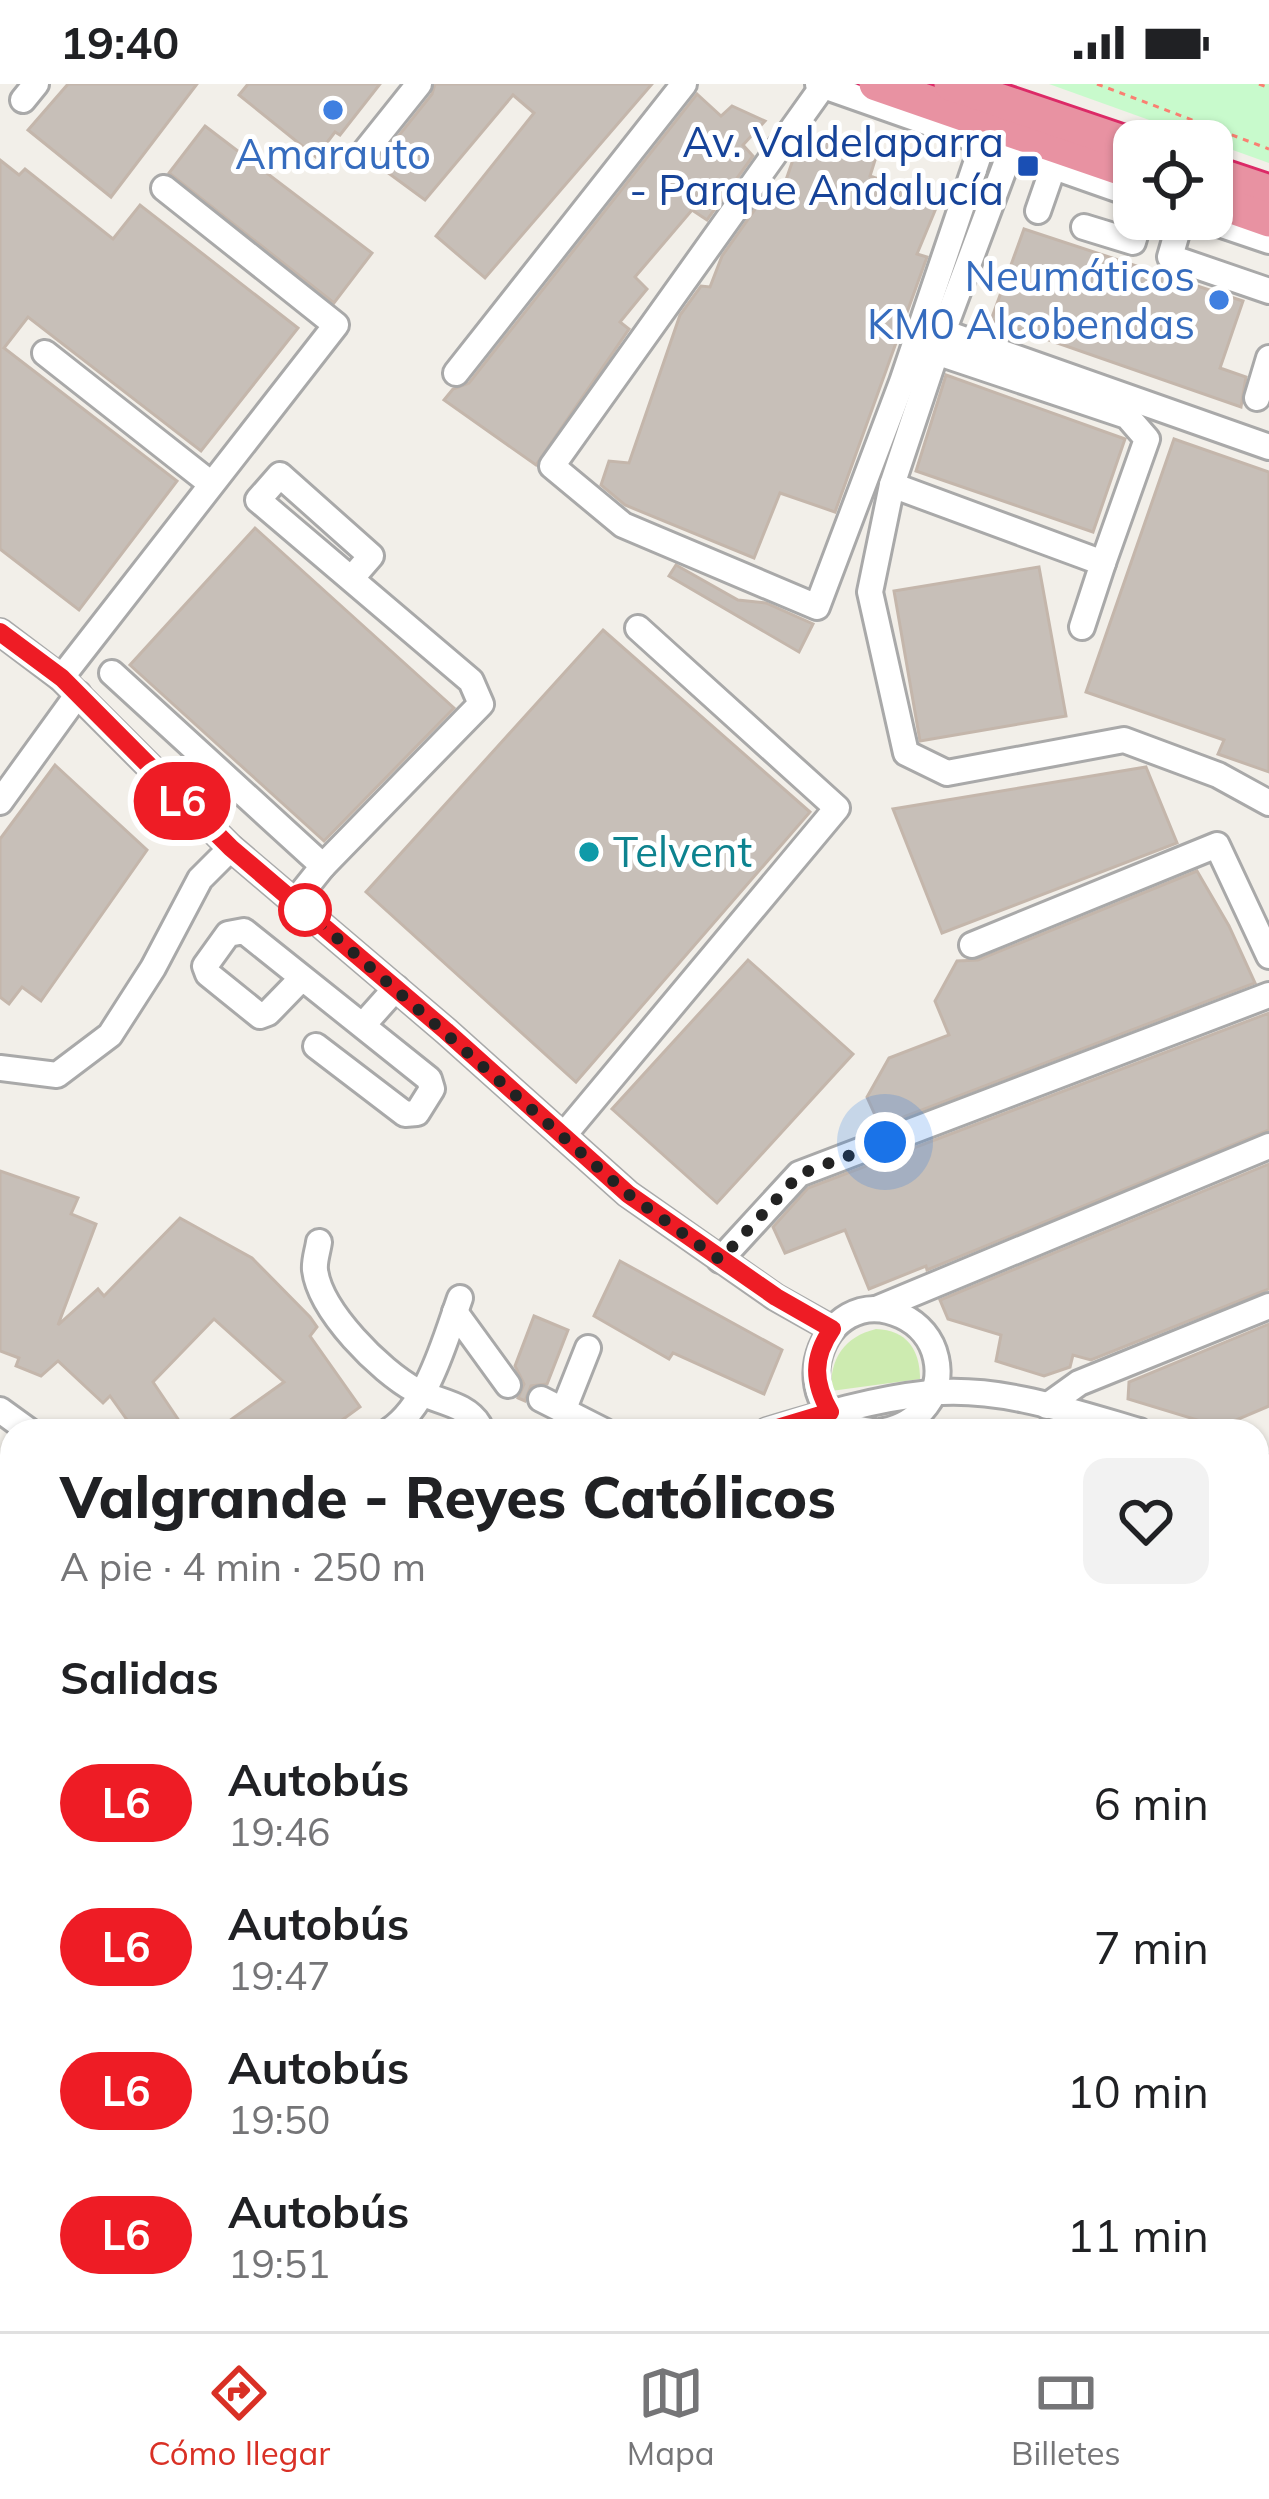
<!DOCTYPE html>
<html lang="es">
<head>
<meta charset="utf-8">
<style>
	:root { --surface:#fff; --page:#f2f2f2; --text:#202124; --muted:#757577; --line:#e0e0e0; --accent:#d93025 }
	body { margin:0; font-family:Mulish,sans-serif; background:var(--page); color:var(--text); height:100vh; display:flex; flex-direction:column; font-size:45px; white-space:nowrap }
	* { box-sizing:border-box; margin:0 }
	p { font-size:39px; color:var(--muted) }
	.icon { flex:none; width:66px; height:66px; fill:none; stroke:currentColor; stroke-width:2; stroke-linecap:round; stroke-linejoin:round }
	.map { position:relative; flex:1; overflow:hidden }
	.drawer { position:absolute; left:0px; top:1335px; width:1269px; height:912px; display:flex; flex-direction:column; background:var(--surface); border-radius:36px 36px 0 0; box-shadow:0 3px 9px #0004 }
	.drawer>* { flex:none }
	.badge { padding:0 24px; border-radius:39px; font-size:42px; line-height:78px }
	.fabs { position:absolute; left:1113px; top:36px; display:grid; gap:24px }
	.fabs a { display:grid; place-items:center; width:120px; height:120px; border-radius:24px; background:var(--surface); box-shadow:0 3px 9px #0004; font-size:60px }
	.you { position:absolute; width:60px; height:60px; margin:-30px; border:9px solid #fff; border-radius:50%; background:#1a73e8; box-shadow:0 0 0 18px #1a73e833 }
	.map>.badge { position:absolute; translate:-50% -50%; box-shadow:0 0 0 6px #fff }
	h2 { padding:0 60px; font-size:45px; line-height:108px }
	.round { display:grid; place-items:center; flex:none; width:126px; height:126px; border-radius:24px; background:var(--page) }
	.headline { display:flex; align-items:center; justify-content:space-between; height:204px; padding:0 60px }
	h1 { font-size:57px; font-weight:800; line-height:90px }
	ul { padding:0; list-style:none }
	li { display:flex; align-items:center; gap:36px; height:144px; padding:0 60px }
	li div { flex:1 }
	li b { display:block; font-size:45px }
	li em { font-style:normal }
	li .badge { min-width:132px; font-weight:700; text-align:center }
	.status { display:flex; justify-content:space-between; align-items:center; height:84px; padding:0 60px; background:var(--surface); direction:ltr }
	.status svg { height:33px; fill:currentColor }
	.tabs { display:flex; justify-content:space-around; align-items:center; height:168px; border-top:3px solid var(--line); background:var(--surface); font-size:33px; color:var(--muted) }
	.tabs a { display:grid; justify-items:center; gap:6px }
	.tabs .selected { color:var(--accent) }
	.map>svg:first-child { display:block }
</style>
</head>
<body>
<div class="status"><b>19:40</b><svg viewBox="0 0 49 12"><path d="M0 12V9h3v3zM5 12V6h3v6zM10 12V3h3v9zM15 12V0h3v12zM26 1h20v11H26zM47 4h2v5h-2z"/></svg></div>
<div class="map">
<svg width="1269" height="2247" viewBox="0 0 1269 2247">
	<rect width="100%" height="100%" fill="#f2efe9"/>
	<path fill="#cdebb0" d="M876,1245C907,1246 920,1266 920,1295L831,1307C830,1274 844,1253 876,1245Z"/>
	<polygon fill="#c8facc" points="1049,0 1269,0 1269,79"/>
	<g fill="none" stroke-linecap="round" stroke-linejoin="round">
		<g stroke="#aad3df" stroke-width="6">
			<polyline points="1257,1685 1269,1681"/>
			<polyline points="0,2219 12,2218"/>
		</g>
	</g>
	<g fill="#c7bfb8" stroke="#c4b6ab" stroke-width="3">
		<polygon points="68,0 197,0 111,113 28,46"/>
		<polygon points="248,0 380,0 340,51 335,48 316,73 239,11"/>
		<polygon points="435,0 652,0 485,194 436,152 534,29 513,11 425,116 376,80 432,10"/>
		<polygon points="697,10 721,32 732,22 765,37 743,61 753,72 707,136 692,126 635,193 647,205 620,238 629,245 536,381 444,316 453,305 469,299"/>
		<polygon points="205,42 372,169 334,219 169,89"/>
		<polygon points="808,52 876,73 870,92 939,117 917,170 927,173 835,428 780,409 754,474 625,421 601,401 609,377 629,379 680,231 701,202 710,203 722,172 763,114 778,119 795,70"/>
		<polygon points="0,76 19,91 25,85 113,155 140,121 298,244 201,367 28,233 4,264 177,397 79,526 0,465"/>
		<polygon points="1024,145 1243,217 1220,284 1246,293 1241,323 991,236"/>
		<polygon points="946,291 1125,355 1093,448 916,387"/>
		<polygon points="1174,355 1269,388 1269,688 1218,670 1224,656 1086,608"/>
		<polygon points="255,444 454,624 324,757 130,581"/>
		<polygon points="676,481 738,516 766,519 813,540 799,568 669,492"/>
		<polygon points="1039,483 1066,632 920,657 894,507"/>
		<polygon points="603,546 810,728 576,998 366,808"/>
		<polygon points="55,681 147,766 41,917 22,903 9,920 0,913 0,755"/>
		<polygon points="1146,683 1177,759 942,849 893,725"/>
		<polygon points="1197,787 1229,842 1255,899 880,1042 867,1013 889,974 949,951 935,917 957,877 978,876"/>
		<polygon points="748,876 853,970 717,1119 612,1025"/>
		<polygon points="1269,929 1269,1046 927,1186 926,1182 869,1205 845,1146 785,1169 773,1143 808,1104"/>
		<polygon points="1269,1080 1269,1205 1091,1276 1073,1271 1070,1283 1044,1292 996,1277 1001,1251 948,1235 940,1216"/>
		<polygon points="0,1087 78,1114 71,1130 96,1140 58,1241 98,1205 104,1212 180,1134 252,1174 310,1233 317,1243 310,1252 360,1323 327,1347 215,1347 284,1298 214,1235 153,1298 186,1347 135,1347 110,1312 103,1319 58,1277 41,1292 16,1282 19,1274 0,1267"/>
		<polygon points="620,1177 782,1266 764,1310 673,1269 669,1275 594,1232"/>
		<polygon points="534,1232 568,1246 547,1300 531,1302 525,1317 518,1314 524,1300 515,1282"/>
		<polygon points="1269,1240 1269,1322 1220,1343 1128,1315 1129,1298"/>
	</g>
	<g fill="none" stroke-linecap="round" stroke-linejoin="round">
		<g stroke="#a9a9a9" stroke-width="30">
			<g id="minor">
				<polyline points="818,0 1134,111"/>
				<polyline points="823,2 552,382 623,441 817,523 902,298 983,59"/>
				<polyline points="23,16 36,0"/>
				<polyline points="1010,69 943,248 892,401 870,508 906,669 947,689 1124,656 1218,691 1269,719"/>
				<polyline points="363,70 419,0"/>
				<polyline points="1038,127 1053,84"/>
				<polyline points="1181,135 1170,173 1269,207"/>
				<polyline points="1204,135 1269,157"/>
				<polyline points="1084,143 1133,158 1140,135"/>
				<polyline points="943,248 1269,363"/>
				<polyline points="936,268 1127,332 1147,355 1103,479"/>
				<polyline points="45,269 210,399"/>
				<polyline points="456,289 684,0"/>
				<polyline points="1257,314 1269,274"/>
				<polyline points="892,401 1103,479 1082,543"/>
				<polyline points="0,548 61,594 231,764 446,947 628,1110 775,1213 832,1245"/>
				<polyline points="112,589 323,782 295,817"/>
				<polyline points="61,594 336,241 164,104"/>
				<polyline points="0,718 78,610"/>
				<polyline points="323,782 481,620 471,597 258,416 280,391 371,472 351,495"/>
				<polyline points="972,861 1217,761 1269,872"/>
				<polyline points="302,894 268,929 260,932 208,890 205,882 228,850 244,847 429,995 432,1005 417,1029 405,1030 316,962"/>
				<polyline points="363,941 396,904"/>
				<polyline points="0,984 57,991 110,951 153,884 200,795 231,764"/>
				<polyline points="563,1052 837,724 638,544"/>
				<path d="M319,1158C318,1166 314,1177 315,1186C320,1227 380,1287 415,1306C437,1318 466,1319 479,1341L477,1347"/>
				<polyline points="720,1176 799,1090 1269,911"/>
				<polyline points="876,1225 1269,1062"/>
				<polyline points="455,1228 508,1301"/>
				<polyline points="541,1315 604,1347"/>
				<polyline points="1047,1322 1079,1299 1269,1222"/>
				<polyline points="0,1326 29,1347"/>
				<polyline points="563,1327 588,1264"/>
				<path d="M389,1347C428,1321 445,1256 460,1214"/>
				<path d="M767,1347C820,1331 874,1315 930,1309C999,1302 1074,1328 1139,1347"/>
				<path d="M871,1347C774,1335 820,1193 902,1232C919,1240 932,1255 936,1274C944,1310 919,1340 884,1347"/>
				<polyline points="1257,1381 1269,1385"/>
				<polyline points="0,1416 12,1413"/>
				<polyline points="0,1525 12,1575"/>
				<polyline points="0,1621 12,1617"/>
				<polyline points="1257,1651 1269,1648"/>
				<polyline points="1257,1904 1269,1916"/>
				<polyline points="481,2235 485,2247"/>
				<polyline points="663,2235 667,2247"/>
				<polyline points="946,2235 949,2247"/>
				<polyline points="986,2235 987,2247"/>
				<polyline points="1193,2235 1203,2247"/>
			</g>
		</g>
		<g stroke="#dc2a67" stroke-width="39">
			<g id="highway">
				<polyline points="876,0 1134,89"/>
				<polyline points="951,0 1134,62"/>
				<polyline points="1212,89 1269,108"/>
				<polyline points="1212,116 1269,136"/>
			</g>
		</g>
		<g stroke="#fa8072" stroke-width="3" stroke-dasharray="6 6" stroke-linecap="butt">
			<polyline points="1097,0 1269,65"/>
			<polyline points="1259,0 1269,4"/>
			<polyline points="1257,1707 1269,1702"/>
			<polyline points="0,2232 12,2234"/>
			<polyline points="10,2234 13,2247"/>
			<polyline points="66,2247 78,2235"/>
		</g>
		<use href="#minor" stroke="#fff" stroke-width="24"/>
		<use href="#highway" stroke="#e892a2" stroke-width="33"/>
	</g>
	<g fill="none" stroke-linecap="round" stroke-linejoin="round">
		<g stroke="#fff" stroke-width="27">
			<path id="line" d="M0,548L62,594L231,764L446,947L628,1110L776,1213L832,1245C812,1274 813,1298 830,1328L767,1347"/>
		</g>
		<use href="#line" stroke="#ee1c25" stroke-width="18"/>
		<polyline stroke="#222" stroke-width="12" stroke-dasharray="0 21.6" points="305,826 628,1110 720,1176 800,1090 885,1058"/>
	</g>
	<g fill="#3f7fe0" stroke="#fff" stroke-width="4.5">
		<circle cx="333" cy="26" r="12"/>
		<circle cx="1219" cy="216" r="12"/>
	</g>
	<rect fill="#1a4fb4" stroke="#fff" stroke-width="4.5" x="1016" y="70" width="24" height="24" rx="6"/>
	<circle fill="#0f9aa8" stroke="#fff" stroke-width="4.5" cx="589" cy="768" r="12"/>
	<circle fill="#fff" stroke="#ee1c25" stroke-width="6" cx="305" cy="826" r="24"/>
	<g text-anchor="middle" stroke-width="10" stroke-linejoin="round" paint-order="stroke">
		<g font-size="42" fill="#164399" stroke="#fff" text-anchor="end">
			<text x="1004" y="73">Av. Valdelaparra<tspan x="1004" dy="48">- Parque Andalucía</tspan></text>
		</g>
		<g font-size="42" fill="#366cbe" stroke="#fff">
			<text x="333" y="85">Amarauto</text>
			<text x="1195" y="207" text-anchor="end">Neumáticos<tspan x="1195" dy="48">KM0 Alcobendas</tspan></text>
		</g>
		<g font-size="42" fill="#0d838f" stroke="#fff" text-anchor="start">
			<text x="613" y="783">Telvent</text>
		</g>
	</g>
</svg>
<div class="fabs">
<a><svg class="icon" aria-label="locate" viewBox="0 0 24 24"><circle cx="12" cy="12" r="6"/><path d="M12 2v4M12 18v4M2 12h4M18 12h4"/></svg></a>
</div>
<div class="you" style="left:885px;top:1058px"></div>
<b class="badge" style="left:182px;top:717px;background:#ee1c25;color:#fff">L6</b>
<section class="drawer">
<div class="headline"><div><h1>Valgrande - Reyes Católicos</h1><p>A pie · 4 min · 250 m</p></div><a class="round"><svg class="icon" aria-label="heart" viewBox="0 0 24 24"><path d="M12 20l-8-8c-3-5 5-10 8-4 3-6 11-1 8 4z"/></svg></a></div>
<h2>Salidas</h2>
<ul>
<li><span class="badge" style="background:#ee1c25;color:#fff">L6</span><div><b>Autobús</b><p>19:46</p></div><em>6 min</em></li>
<li><span class="badge" style="background:#ee1c25;color:#fff">L6</span><div><b>Autobús</b><p>19:47</p></div><em>7 min</em></li>
<li><span class="badge" style="background:#ee1c25;color:#fff">L6</span><div><b>Autobús</b><p>19:50</p></div><em>10 min</em></li>
<li><span class="badge" style="background:#ee1c25;color:#fff">L6</span><div><b>Autobús</b><p>19:51</p></div><em>11 min</em></li>
</ul>
</section>
</div>
<nav class="tabs">
<a class="selected"><svg class="icon" aria-label="directions" viewBox="0 0 24 24"><path d="M12 3l9 9-9 9-9-9zM9 14v-3h6M13 9l2 2-2 2"/></svg>Cómo llegar</a>
<a><svg class="icon" aria-label="map" viewBox="0 0 24 24"><path d="M3 6l6-2 6 2 6-2v14l-6 2-6-2-6 2zM9 4v14M15 6v14"/></svg>Mapa</a>
<a><svg class="icon" aria-label="tickets" viewBox="0 0 24 24"><path d="M3 7h18v10H3zM15 7v10"/></svg>Billetes</a>
</nav>
</body>
</html>
